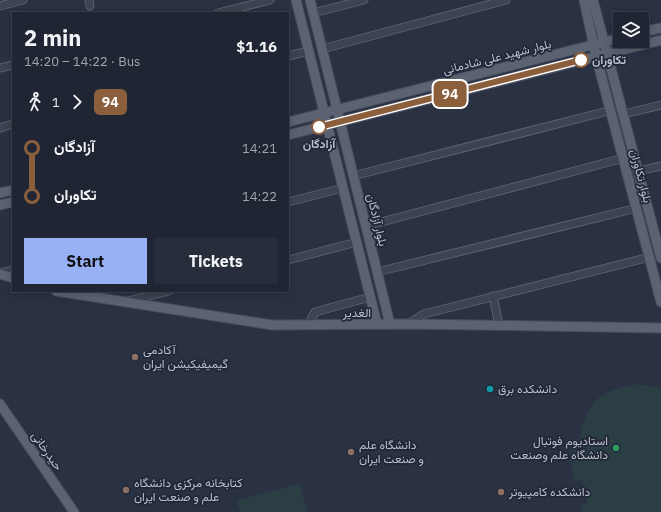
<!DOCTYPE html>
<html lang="en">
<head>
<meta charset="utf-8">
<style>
	:root { --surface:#1f2532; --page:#272d3a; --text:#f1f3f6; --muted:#a1a5ac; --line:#3c424d; --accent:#98b0f4 }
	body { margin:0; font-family:"IBM Plex Sans",Vazirmatn,sans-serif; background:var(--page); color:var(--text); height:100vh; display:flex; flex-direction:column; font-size:15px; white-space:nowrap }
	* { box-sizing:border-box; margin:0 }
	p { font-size:13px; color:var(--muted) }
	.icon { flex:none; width:22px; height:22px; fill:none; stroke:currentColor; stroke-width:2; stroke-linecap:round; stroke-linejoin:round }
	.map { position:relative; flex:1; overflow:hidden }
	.drawer { position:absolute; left:12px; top:12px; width:277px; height:280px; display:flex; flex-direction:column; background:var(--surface); border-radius:0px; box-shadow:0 2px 10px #0003,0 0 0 1px var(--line) }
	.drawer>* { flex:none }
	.badge { padding:0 8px; border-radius:6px; font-size:14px; line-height:26px }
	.buttons { position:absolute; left:613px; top:12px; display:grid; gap:8px }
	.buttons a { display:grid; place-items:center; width:36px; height:36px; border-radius:0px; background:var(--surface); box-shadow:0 2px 10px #0003,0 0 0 1px var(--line); font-size:20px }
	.map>.badge { position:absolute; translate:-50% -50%; box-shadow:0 0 0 2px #fff }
	.legs { display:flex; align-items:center; gap:6px; height:44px; padding:0 12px; font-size:13px }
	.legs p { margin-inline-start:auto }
	.overview { display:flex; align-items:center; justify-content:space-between; height:68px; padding:0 12px }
	h1 { font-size:22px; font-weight:700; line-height:30px }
	.primary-button { display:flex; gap:8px; margin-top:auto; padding:8px 12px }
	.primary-button a { flex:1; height:46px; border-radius:0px; background:var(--accent); color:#111; font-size:16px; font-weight:700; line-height:46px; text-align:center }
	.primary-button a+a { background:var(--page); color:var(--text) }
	ul { padding:0 12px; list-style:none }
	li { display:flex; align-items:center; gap:14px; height:48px; font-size:15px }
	li i { display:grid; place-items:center; width:6px; height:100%; margin:0 5px; background:currentColor }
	li i::after { content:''; width:10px; height:10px; margin:-5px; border:3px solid; border-radius:50%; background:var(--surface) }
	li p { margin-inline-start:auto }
	li:first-child i { background:linear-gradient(#0000 50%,currentColor 0) }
	li:last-child i { background:linear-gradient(currentColor 50%,#0000 0) }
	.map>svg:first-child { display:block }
</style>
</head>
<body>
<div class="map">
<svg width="661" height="512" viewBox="0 0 661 512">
	<rect width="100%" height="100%" fill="#293143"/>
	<g fill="#2b3e44">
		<path d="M638,384L656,387L661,390V512H583L581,505L587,503L582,480L574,481L570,458L571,439H579C588,401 599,390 638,384Z"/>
		<polygon points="300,484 307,512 240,512 237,500"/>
	</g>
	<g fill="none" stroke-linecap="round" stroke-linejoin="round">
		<g stroke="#5b6170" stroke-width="9">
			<g id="minor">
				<polyline points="89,0 90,6"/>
				<polyline points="0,6 23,0"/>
				<polyline points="218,13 270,0"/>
				<polyline points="313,13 364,0"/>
				<polyline points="322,49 506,0"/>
				<polyline points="288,56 309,51"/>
				<polyline points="0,68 13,65"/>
				<polyline points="624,114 661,105"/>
				<polyline points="0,128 13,124"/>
				<polyline points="639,171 661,166"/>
				<polyline points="353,176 612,110"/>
				<polyline points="288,202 343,188"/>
				<polyline points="366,226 624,158"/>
				<polyline points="288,260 357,242"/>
				<polyline points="377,272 637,208"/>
				<polyline points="0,273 13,270"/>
				<polyline points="493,296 498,320"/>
				<polyline points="128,301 169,291"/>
				<polyline points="408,324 424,314 650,257"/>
				<polyline points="308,325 315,312 370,297"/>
			</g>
		</g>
		<g stroke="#474c5c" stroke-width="11">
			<g id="major">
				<polyline points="296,0 377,324"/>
				<polyline points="310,0 390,324"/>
				<polyline points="584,0 596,56 661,302"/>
				<polyline points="593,0 661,258"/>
				<polyline points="642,32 661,28"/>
				<polyline points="288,122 620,38"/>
				<polyline points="288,135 661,40"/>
				<polyline points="0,193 13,190"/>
				<polyline points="0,205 13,202"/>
				<polyline points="0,274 13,278"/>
				<polyline points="56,291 272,325 408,324 661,328"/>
				<polyline points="0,404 74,512"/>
			</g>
		</g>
		<use href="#minor" stroke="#3d4352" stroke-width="7"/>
		<use href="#major" stroke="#5b6272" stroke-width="9"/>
	</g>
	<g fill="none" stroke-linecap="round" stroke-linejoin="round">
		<g stroke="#fff" stroke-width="9">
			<polyline id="line-1" points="319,127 581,60"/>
		</g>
		<use href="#line-1" stroke="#8b5e3c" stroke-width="6"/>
	</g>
	<g fill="#fff" stroke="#8b5e3c" stroke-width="2">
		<circle cx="581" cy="60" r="7"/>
		<circle cx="319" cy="127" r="7"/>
	</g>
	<g fill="#8d6e63" stroke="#222838" stroke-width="1.5">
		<circle cx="135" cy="357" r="4"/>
		<circle cx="351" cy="452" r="4"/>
		<circle cx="126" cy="490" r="4"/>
		<circle cx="501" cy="492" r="4"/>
	</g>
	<circle fill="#0f9aa8" stroke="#222838" stroke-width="1.5" cx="490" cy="389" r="4"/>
	<circle fill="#2e9e5b" stroke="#222838" stroke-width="1.5" cx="616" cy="448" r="4"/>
	<g text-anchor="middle" stroke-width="3.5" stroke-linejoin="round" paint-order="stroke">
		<g font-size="12" fill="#babfcc" stroke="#222838">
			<text transform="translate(497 57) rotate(-14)" y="4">بلوار شهید علی شادمانی</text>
			<text transform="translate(641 176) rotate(75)" y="4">بلوار تکاوران</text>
			<text transform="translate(377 220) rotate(76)" y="4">بلوار آزادگان</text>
			<text x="357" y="317">الغدیر</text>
			<text transform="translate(47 451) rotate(55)" y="4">حیدرخانی</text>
		</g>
		<g font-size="12" font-weight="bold" fill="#babfcc" stroke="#222838" text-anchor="start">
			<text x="592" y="64">تکاوران</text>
			<text x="319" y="148" text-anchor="middle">آزادگان</text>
		</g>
		<g font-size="12" fill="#babfcc" stroke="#222838" text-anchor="start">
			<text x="143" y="354">آکادمی<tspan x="143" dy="14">گیمیفیکیشن ایران</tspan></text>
			<text x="498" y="393">دانشکده برق</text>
			<text x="608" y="445" text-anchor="end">استادیوم فوتبال<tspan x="608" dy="14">دانشگاه علم وصنعت</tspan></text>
			<text x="359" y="449">دانشگاه علم<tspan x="359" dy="14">و صنعت ایران</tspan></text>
			<text x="134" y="487">کتابخانه مرکزی دانشگاه<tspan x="134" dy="14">علم و صنعت ایران</tspan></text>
			<text x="509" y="496">دانشکده کامپیوتر</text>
		</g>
	</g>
</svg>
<div class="buttons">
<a><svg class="icon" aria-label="layers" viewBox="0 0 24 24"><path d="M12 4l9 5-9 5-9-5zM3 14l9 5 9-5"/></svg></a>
</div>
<b class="badge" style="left:450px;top:94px;background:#8b5e3c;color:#fff">94</b>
<section class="drawer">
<div class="overview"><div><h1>2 min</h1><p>14:20 – 14:22 · Bus</p></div><b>$1.16</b></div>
<div class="legs"><svg class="icon" aria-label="walk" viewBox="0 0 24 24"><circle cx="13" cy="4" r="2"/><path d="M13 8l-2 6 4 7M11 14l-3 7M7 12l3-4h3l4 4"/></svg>1<svg class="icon" aria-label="forward" viewBox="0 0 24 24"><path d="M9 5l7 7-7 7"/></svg><b class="badge" style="background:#8b5e3c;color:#fff">94</b></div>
<ul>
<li><i style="color:#8b5e3c"></i><b>آزادگان</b><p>14:21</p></li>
<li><i style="color:#8b5e3c"></i><b>تکاوران</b><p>14:22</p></li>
</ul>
<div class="primary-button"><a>Start</a><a>Tickets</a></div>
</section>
</div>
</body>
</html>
